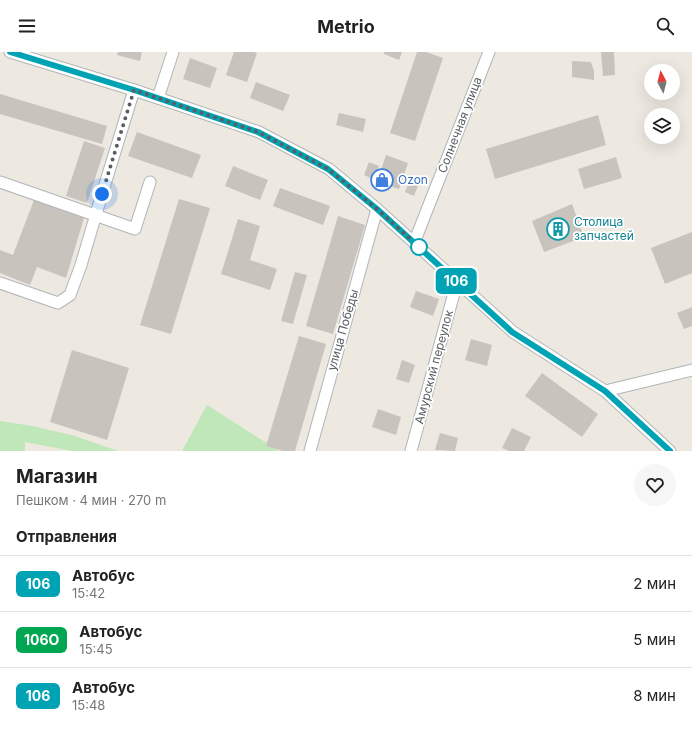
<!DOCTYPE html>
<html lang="ru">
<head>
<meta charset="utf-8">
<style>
	:root { --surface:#fff; --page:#f6f6f6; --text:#222; --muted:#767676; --line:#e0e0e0 }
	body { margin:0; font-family:Inter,sans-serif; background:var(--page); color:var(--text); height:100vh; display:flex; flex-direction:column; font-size:15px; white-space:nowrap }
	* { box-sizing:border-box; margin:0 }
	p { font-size:13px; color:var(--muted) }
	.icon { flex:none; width:22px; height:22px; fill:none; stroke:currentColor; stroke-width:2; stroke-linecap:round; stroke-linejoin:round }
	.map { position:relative; height:399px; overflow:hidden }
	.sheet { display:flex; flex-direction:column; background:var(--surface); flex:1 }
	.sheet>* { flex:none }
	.badge { padding:0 8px; border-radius:6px; font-size:14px; line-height:26px }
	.needle { width:26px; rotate:353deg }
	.controls { position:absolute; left:644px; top:12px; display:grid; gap:8px }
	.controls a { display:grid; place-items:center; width:36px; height:36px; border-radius:50%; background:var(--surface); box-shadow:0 4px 16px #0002; font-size:20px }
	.you { position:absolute; width:20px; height:20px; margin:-10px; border:3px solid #fff; border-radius:50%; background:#1a73e8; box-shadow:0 0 0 6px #1a73e833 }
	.map>.badge { position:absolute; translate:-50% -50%; box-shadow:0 0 0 2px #fff }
	h2 { padding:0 16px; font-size:15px; line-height:36px }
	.round { display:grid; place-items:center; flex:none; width:42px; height:42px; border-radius:21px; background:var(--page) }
	.overview { display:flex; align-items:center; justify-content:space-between; height:68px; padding:0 16px }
	h1 { font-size:19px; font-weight:700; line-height:30px }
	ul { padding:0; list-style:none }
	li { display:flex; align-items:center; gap:12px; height:56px; padding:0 16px; border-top:1px solid var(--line) }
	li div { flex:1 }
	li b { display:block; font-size:15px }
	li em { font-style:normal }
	li .badge { min-width:44px; font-weight:700; text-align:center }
	header { display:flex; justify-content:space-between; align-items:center; height:52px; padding:0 16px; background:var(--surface); font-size:18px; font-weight:700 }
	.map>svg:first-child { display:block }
</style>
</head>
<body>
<header><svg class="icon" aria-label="menu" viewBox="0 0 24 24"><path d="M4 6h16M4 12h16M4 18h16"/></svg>Metrio<svg class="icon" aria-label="search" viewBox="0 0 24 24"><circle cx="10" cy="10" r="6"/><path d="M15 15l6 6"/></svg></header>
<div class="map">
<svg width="692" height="399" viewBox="0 0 692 399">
	<rect width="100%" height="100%" fill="#ede8e0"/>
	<g fill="#c0e7ba">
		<polygon points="207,353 279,399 182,399"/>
		<polygon points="0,369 33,374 75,384 118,399 72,399 25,390 25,399 0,399"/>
	</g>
	<g fill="#c8c3bd">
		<polygon points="118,0 142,0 140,9 117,3"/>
		<polygon points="234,0 253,0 257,1 247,30 226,23"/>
		<polygon points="384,0 402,0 399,8 384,2"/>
		<polygon points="417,0 426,0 443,6 415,89 390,81"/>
		<polygon points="601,0 614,0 615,23 603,24"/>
		<polygon points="190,6 217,16 210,36 183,27"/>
		<polygon points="572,9 591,10 594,19 594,28 572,25"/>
		<polygon points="256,30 290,43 283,59 250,46"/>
		<polygon points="0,42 107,74 102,92 0,62"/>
		<polygon points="339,61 366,67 363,80 336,73"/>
		<polygon points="598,63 606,93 495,127 486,97"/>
		<polygon points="137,80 201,103 192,126 128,104"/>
		<polygon points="84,89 105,96 87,151 66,144"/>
		<polygon points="386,103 408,111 399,137 377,130"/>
		<polygon points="616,105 622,126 584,137 578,117"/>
		<polygon points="369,110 379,114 373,127 364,123"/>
		<polygon points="233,114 268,128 260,148 225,134"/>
		<polygon points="410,127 419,131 414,144 405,140"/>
		<polygon points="280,136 330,154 323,173 273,154"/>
		<polygon points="179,147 210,156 171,282 140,273"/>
		<polygon points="34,148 84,166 66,226 37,215 30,233 0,221 0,198 13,203"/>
		<polygon points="572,152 584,185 544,200 532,169"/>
		<polygon points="338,164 365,173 333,282 306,274"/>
		<polygon points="238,167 260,174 250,208 277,217 270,238 221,222"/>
		<polygon points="692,180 692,221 665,232 651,196"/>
		<polygon points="295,220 307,223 293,272 281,269"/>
		<polygon points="416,239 439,247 433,264 410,255"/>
		<polygon points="692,255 692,274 684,277 677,261"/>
		<polygon points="299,284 326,292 295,399 283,399 266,394"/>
		<polygon points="471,287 492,293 487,314 465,308"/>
		<polygon points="72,298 129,316 107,388 50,370"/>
		<polygon points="402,308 415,313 409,331 396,327"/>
		<polygon points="542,321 598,362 582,385 525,344"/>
		<polygon points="378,357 401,365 396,383 372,375"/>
		<polygon points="512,376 531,385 524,399 509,399 502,396"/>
		<polygon points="440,381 458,386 455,399 435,398"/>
	</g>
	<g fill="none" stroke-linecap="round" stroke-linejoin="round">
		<g stroke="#b1b5b9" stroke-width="13">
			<g id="minor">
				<polyline points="10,0 134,38 259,80 329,117 377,157 513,280 605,339 670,399"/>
				<polyline points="158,46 173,0"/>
				<polyline points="0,130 135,177 150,130"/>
				<polyline points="414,191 489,0"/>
				<polyline points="0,231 58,251 70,243 81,213 102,142 134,38"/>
				<polyline points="605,339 692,318"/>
				<polyline points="310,399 377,157"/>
				<polyline points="411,399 457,230"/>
			</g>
		</g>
		<use href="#minor" stroke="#fff" stroke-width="11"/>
	</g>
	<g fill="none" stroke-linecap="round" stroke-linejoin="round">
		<g stroke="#fff" stroke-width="9">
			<polyline id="line" points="10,0 134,38 258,80 328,117 377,157 512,280 605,339 670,399"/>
		</g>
		<use href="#line" stroke="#00a3b4" stroke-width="6"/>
		<polyline stroke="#595e62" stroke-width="4" stroke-dasharray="0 7.2" points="102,142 134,38 258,80 328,117 377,157 419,195"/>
	</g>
	<defs>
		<g id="shop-ring" transform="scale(1.15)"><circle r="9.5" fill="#fff" stroke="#3f7fe0" stroke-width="1.5"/><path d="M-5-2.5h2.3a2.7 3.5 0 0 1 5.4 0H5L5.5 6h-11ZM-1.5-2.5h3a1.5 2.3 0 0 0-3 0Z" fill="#3f7fe0"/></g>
		<g id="building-ring" transform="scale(1.15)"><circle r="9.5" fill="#fff" stroke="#0f9aa8" stroke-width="1.5"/><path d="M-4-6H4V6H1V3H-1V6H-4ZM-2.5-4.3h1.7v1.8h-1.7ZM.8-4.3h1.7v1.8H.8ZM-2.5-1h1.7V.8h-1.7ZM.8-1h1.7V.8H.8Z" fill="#0f9aa8"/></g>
	</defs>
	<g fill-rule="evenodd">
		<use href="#shop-ring" x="382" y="128"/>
		<use href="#building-ring" x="558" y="177"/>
	</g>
	<circle fill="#fff" stroke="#00a3b4" stroke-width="2" cx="419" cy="195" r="8"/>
	<g text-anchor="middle" stroke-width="3.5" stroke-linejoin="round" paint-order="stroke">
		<g font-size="12" fill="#595e62" stroke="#fff">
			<text transform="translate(460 73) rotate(-69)" y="4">Солнечная улица</text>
			<text transform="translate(343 278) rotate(-74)" y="4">улица Победы</text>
			<text transform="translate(434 315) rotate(-75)" y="4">Амурский переулок</text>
		</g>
		<g font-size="12" fill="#366cbe" stroke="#fff" text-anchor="start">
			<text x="398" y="132">Ozon</text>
		</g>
		<g font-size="12" fill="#0d838f" stroke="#fff" text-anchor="start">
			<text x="574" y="174">Столица<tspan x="574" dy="14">запчастей</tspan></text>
		</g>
	</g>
</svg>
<div class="controls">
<a><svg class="needle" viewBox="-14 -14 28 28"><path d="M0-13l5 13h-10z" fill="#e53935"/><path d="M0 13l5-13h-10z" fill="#767676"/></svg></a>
<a><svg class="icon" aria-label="layers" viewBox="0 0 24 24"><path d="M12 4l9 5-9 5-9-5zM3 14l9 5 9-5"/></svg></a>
</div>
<div class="you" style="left:102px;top:142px"></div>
<b class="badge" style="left:456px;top:229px;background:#00a3b4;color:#fff">106</b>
</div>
<section class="sheet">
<div class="overview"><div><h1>Магазин</h1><p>Пешком · 4 мин · 270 m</p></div><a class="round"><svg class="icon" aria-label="heart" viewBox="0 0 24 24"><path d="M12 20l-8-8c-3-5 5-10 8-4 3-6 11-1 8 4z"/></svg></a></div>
<h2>Отправления</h2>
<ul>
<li><span class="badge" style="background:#00a3b4;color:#fff">106</span><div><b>Автобус</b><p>15:42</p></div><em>2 мин</em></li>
<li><span class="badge" style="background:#00a651;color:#fff">106О</span><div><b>Автобус</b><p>15:45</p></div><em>5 мин</em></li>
<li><span class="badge" style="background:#00a3b4;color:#fff">106</span><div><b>Автобус</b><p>15:48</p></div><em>8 мин</em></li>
</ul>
</section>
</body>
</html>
